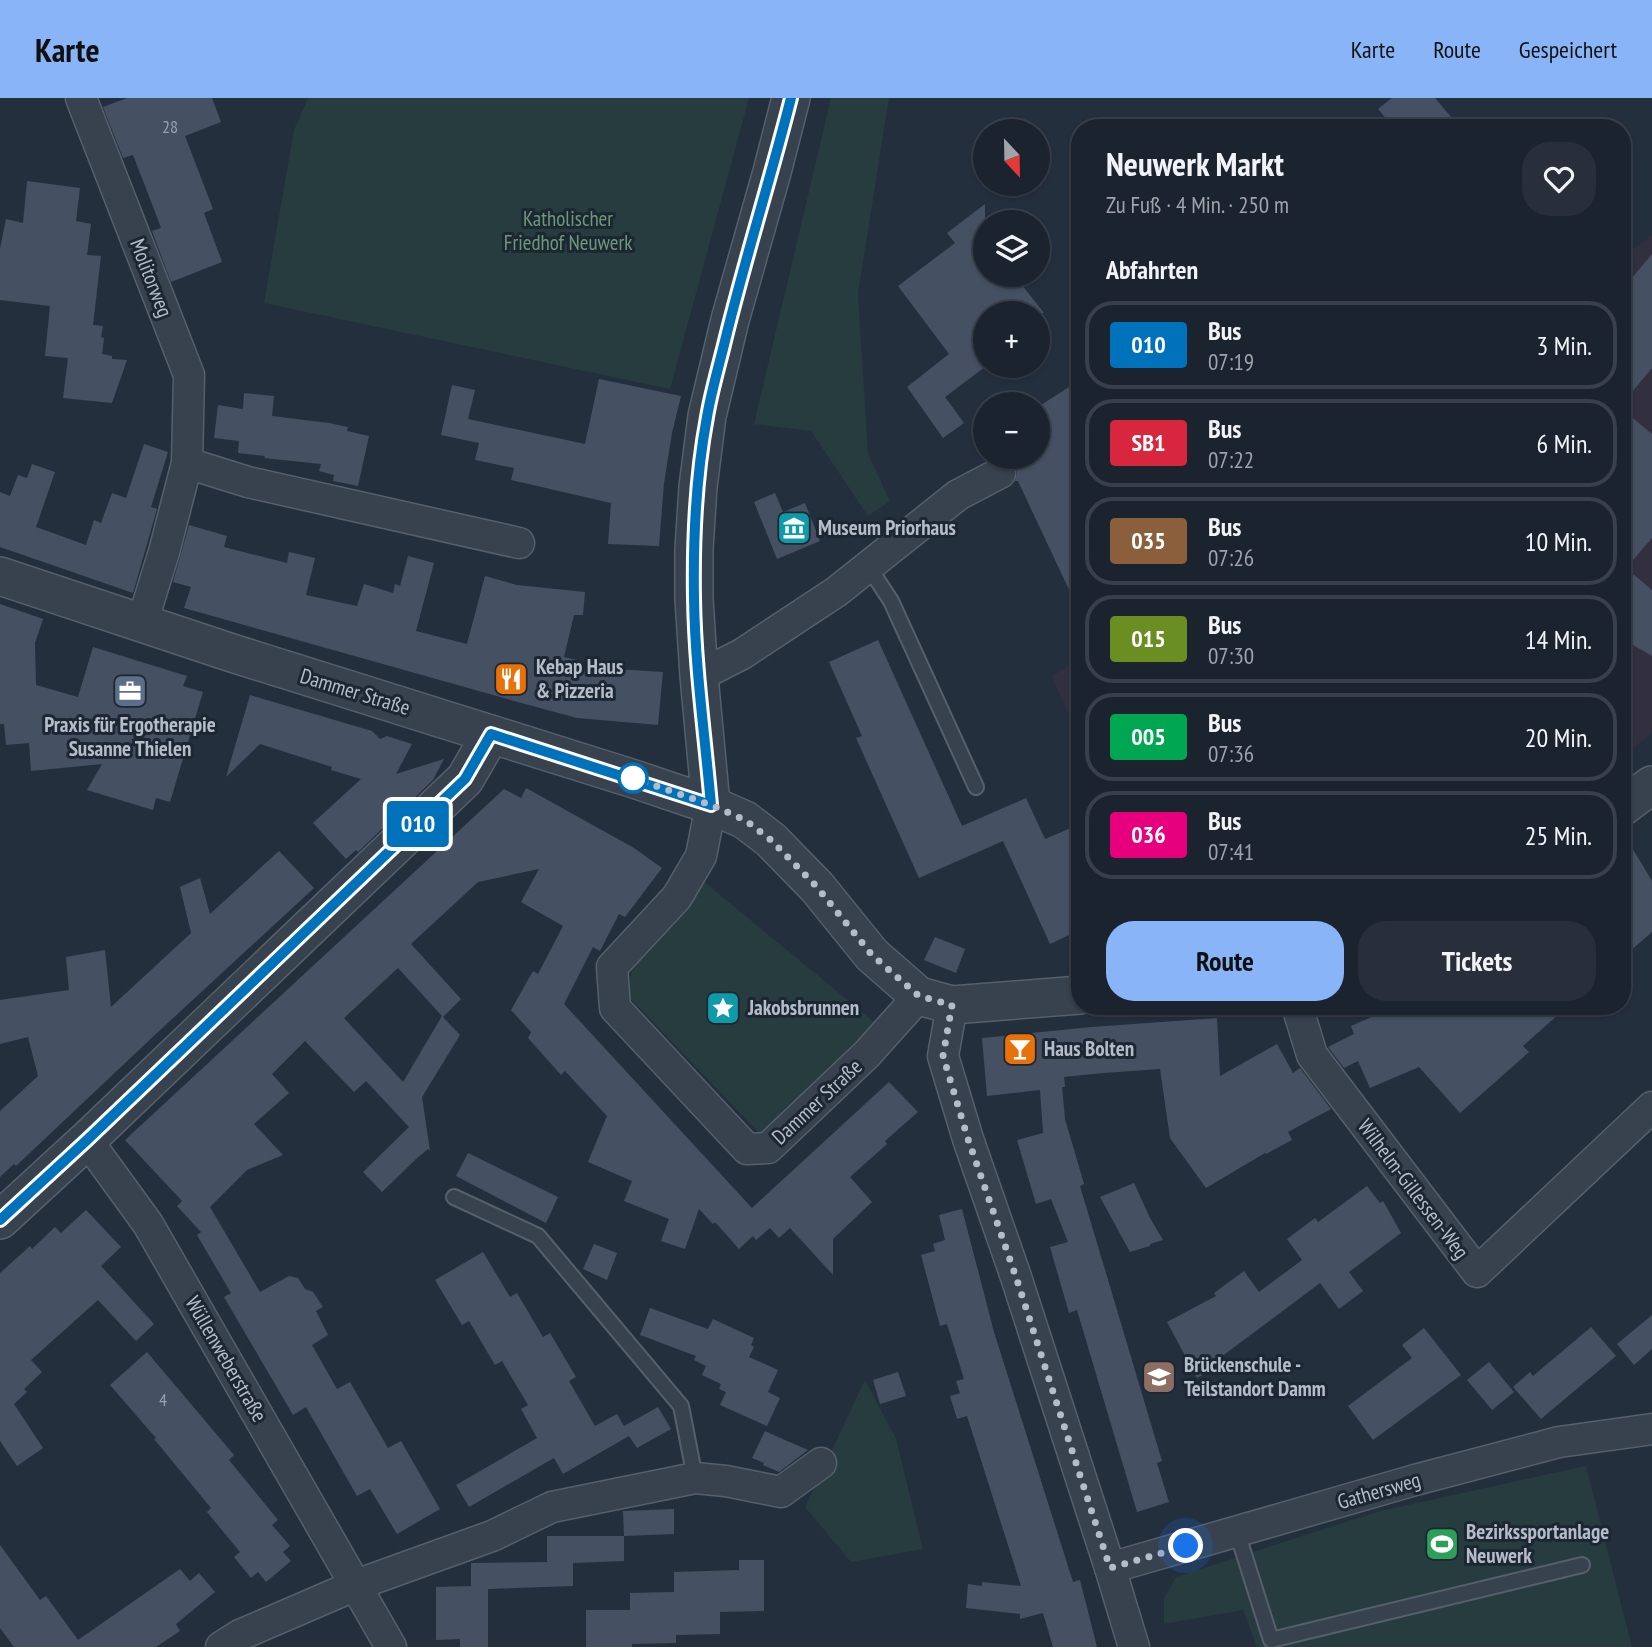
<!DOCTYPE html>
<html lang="de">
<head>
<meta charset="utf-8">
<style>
	:root { --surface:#1b232e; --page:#282f3a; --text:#f1f3f6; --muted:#a0a4aa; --line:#39404a; --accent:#8ab4f8 }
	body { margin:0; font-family:"PT Sans Narrow",sans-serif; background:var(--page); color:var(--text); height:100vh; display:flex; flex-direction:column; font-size:26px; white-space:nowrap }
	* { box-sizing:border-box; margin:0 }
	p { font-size:23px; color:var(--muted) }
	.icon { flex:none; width:38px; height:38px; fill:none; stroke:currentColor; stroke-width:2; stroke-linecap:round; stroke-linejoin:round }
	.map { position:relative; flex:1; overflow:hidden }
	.sheet { position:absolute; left:1071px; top:21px; width:560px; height:896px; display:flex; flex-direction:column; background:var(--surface); border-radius:28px; box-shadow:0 2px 5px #0004,0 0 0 2px var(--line) }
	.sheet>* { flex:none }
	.badge { padding:0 14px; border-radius:5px; font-size:24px; line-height:46px }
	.needle { width:46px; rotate:158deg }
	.controls { position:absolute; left:973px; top:21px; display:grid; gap:14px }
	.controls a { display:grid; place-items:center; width:77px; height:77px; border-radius:50%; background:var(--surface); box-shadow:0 2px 5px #0004,0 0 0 2px var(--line); font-size:35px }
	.you { position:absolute; width:35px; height:35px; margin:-18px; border:5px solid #fff; border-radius:50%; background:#1a73e8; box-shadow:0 0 0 10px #1a73e833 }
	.map>.badge { position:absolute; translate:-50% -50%; box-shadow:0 0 0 4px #fff }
	h2 { padding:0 35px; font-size:26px; line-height:63px }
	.round { display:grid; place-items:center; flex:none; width:74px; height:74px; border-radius:28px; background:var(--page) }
	.head { display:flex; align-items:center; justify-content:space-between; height:119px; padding:0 35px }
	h1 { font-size:33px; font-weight:800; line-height:52px }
	.action { display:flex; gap:14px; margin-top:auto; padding:14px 35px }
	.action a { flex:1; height:80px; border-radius:28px; background:var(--accent); color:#111; font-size:28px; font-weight:800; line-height:80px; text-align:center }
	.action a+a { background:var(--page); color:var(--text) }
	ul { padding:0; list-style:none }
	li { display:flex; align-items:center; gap:21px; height:88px; margin:0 14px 10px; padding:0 21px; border:4px solid var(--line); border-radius:28px }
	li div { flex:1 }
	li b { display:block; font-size:26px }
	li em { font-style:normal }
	li .badge { min-width:77px; font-weight:700; text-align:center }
	header { display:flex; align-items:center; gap:42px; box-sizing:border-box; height:98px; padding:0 35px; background:var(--accent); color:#111 }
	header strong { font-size:33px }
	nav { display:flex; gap:38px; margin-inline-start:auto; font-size:24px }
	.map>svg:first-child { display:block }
</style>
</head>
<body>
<header>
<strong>Karte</strong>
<nav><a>Karte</a><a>Route</a><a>Gespeichert</a></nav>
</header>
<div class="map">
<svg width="1652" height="1549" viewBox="0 0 1652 1549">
	<rect width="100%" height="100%" fill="#242f3e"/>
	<g fill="#32303f">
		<polygon points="1652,137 1652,635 1622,659 1622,161"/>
		<polygon points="1080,562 1080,643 1052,578"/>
	</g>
	<g fill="#263c3f">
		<polygon points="308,0 749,0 670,291 264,205 294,32"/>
		<polygon points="831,0 889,0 858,195 868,356 890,403 868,418 811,333 754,326"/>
		<polygon points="702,782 880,929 762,1038 627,897 633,866"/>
		<polygon points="865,1282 896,1341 923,1451 851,1464 805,1409"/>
		<polygon points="1586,1368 1632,1549 1257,1549 1243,1512 1164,1526 1164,1501 1176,1479 1380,1413"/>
	</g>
	<g fill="#455162" fill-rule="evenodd">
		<polygon points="127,0 212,0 221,24 185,38 213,111 204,115 222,164 171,184 152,133 161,130 152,106 133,57 123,60 103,9"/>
		<polygon points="1392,0 1435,0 1451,19 1437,30 1394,30 1378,11"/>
		<polygon points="27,83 80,90 76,123 91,126 87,157 101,158 93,227 103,228 101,239 104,240 102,256 112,258 112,261 127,262 112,305 63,300 68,260 45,258 50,208 0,202 0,151 6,121 23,125"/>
		<polygon points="985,106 985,177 1014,177 1044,215 985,215 985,269 945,299 964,325 943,340 907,289 949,256 898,188 955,145 947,135"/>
		<polygon points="1652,156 1652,270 1622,306 1622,192"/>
		<polygon points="599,281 681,298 672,335 664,385 659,448 608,446 611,405 511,382 514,370 475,362 479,345 441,337 452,287 475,292 468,321 585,346"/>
		<polygon points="1080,282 1080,379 1073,383 1080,397 1080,515 1024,396 1018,383 1015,383 1017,375 1016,368 1010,361 1005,359 1038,359 1038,309"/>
		<polygon points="244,295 274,298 272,318 329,325 348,329 347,333 369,338 358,388 333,383 334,377 319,373 321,366 264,360 265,358 238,355 239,343 214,340 218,307 243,311"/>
		<polygon points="1622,311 1652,336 1652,440 1626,470 1652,492 1652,558 1633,547 1622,533"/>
		<polygon points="144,346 168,354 151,409 157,411 133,495 0,449 0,394 10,398 18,377 27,380 32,366 55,374 36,429 86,447 94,422 101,425 112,395 126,400"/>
		<polygon points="775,395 783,414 805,405 820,443 777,461 754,404"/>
		<polygon points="189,427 227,438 224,449 287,465 289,454 315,460 306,497 357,508 364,486 393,495 395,486 400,488 408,458 434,465 416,533 467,546 485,478 517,487 585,494 583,517 574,517 564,559 582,563 582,569 663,574 658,627 577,620 525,606 184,510 191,489 173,484"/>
		<polygon points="0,506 43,521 35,545 36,587 78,599 93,549 187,578 183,588 203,594 170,704 156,700 153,712 87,692 102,666 31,673 29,645 6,647 4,626 0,626"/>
		<polygon points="878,542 962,728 1026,700 1045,741 1080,726 1080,832 1050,846 1003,743 919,780 856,640 862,638 829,564"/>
		<polygon points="250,597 372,633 380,641 387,638 412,646 396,676 444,661 433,682 358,754 356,752 346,761 313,725 361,681 331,672 332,669 260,646 226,679"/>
		<path d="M526,690L634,750L662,770L625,819L619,816L600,853L593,849L564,906L752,1110L889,984L918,1014L885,1043L887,1046L850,1079L872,1104L833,1141V1177L790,1130L779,1140L770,1130L756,1142L753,1138L739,1151L715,1124L713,1126L699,1111L685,1151L661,1143L669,1121L624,1103L632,1083L588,1064L607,1018L565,973L561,977L528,940L531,934L511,912L533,873L538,876L563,828L521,804L539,771L478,784L411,846L461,901L443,919L460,937L422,999L430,1053L428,1051L416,1061L382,1094L363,1074L409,1029L366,983L354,994L305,943L272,976L289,995L254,1026L283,1057L247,1072L210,1109L260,1194L289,1178L298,1180L305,1191L313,1194L323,1209L316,1213L328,1237L312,1247L337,1291L350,1284L388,1350L401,1343L440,1411L397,1436L370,1391L357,1398L306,1309L293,1317L224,1199L231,1195L197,1137L201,1134L177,1108L182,1103L125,1042L504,691L521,700ZM398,870L442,918L403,984L344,920Z"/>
		<polygon points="1622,733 1652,783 1652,834 1622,860"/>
		<polygon points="279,753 314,790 158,934 16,1068 14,1066 0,1079 0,1013 38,978 28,939 0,946 0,902 69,892 66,859 105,852 111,909 191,835 180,789 200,780 210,816"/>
		<polygon points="935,839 965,851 956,875 924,862"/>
		<polygon points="1396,908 1568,908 1523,948 1529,954 1460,1015 1419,969 1370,990 1358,963 1344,970 1328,949 1354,936 1351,928"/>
		<polygon points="1217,920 1220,978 1277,946 1293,975 1300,970 1331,1011 1288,1034 1292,1042 1266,1056 1265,1055 1206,1090 1170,1040 1160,971 1103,975 1064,979 1065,989 1062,989 1065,1021 1084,1086 1080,1088 1162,1363 1157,1365 1169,1404 1137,1414 1077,1212 1069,1215 1050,1149 1068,1144 1051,1101 1036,1106 1017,1042 1043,1035 1040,992 987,998 982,940 1092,929"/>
		<polygon points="468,1055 558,1099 546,1125 456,1078"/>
		<polygon points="1134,1085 1150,1120 1163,1142 1150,1146 1150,1148 1130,1154 1100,1099"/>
		<polygon points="1367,1088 1380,1105 1383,1103 1401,1135 1349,1174 1363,1193 1339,1211 1320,1185 1217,1262 1220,1267 1197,1280 1167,1224 1216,1198 1214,1195 1244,1173 1259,1194 1302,1162 1287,1141 1315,1120 1318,1124"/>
		<polygon points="962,1111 994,1234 1073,1484 1080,1482 1097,1549 1053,1549 1043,1515 1020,1521 1020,1516 966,1510 968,1486 982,1488 982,1484 1021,1488 967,1318 957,1321 950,1298 960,1295 956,1283 964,1281 947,1226 940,1228 921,1157 935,1153 933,1146 945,1142 939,1117"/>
		<polygon points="86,1112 121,1149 101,1168 154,1226 136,1243 98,1202 31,1262 42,1274 24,1291 27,1294 14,1306 43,1350 17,1368 0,1343 0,1175 30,1148 32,1151 55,1129 61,1135"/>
		<polygon points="594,1146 617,1155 607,1182 583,1171"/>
		<polygon points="483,1154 510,1199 517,1195 543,1239 550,1235 576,1279 569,1283 595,1328 617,1316 624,1328 658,1309 671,1331 637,1350 629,1338 563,1376 554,1360 469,1409 456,1387 537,1340 521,1311 528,1307 502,1263 495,1267 469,1223 462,1227 435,1182"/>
		<polygon points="650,1210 708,1231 713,1221 754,1240 751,1247 754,1249 749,1259 778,1272 768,1294 780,1300 767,1328 720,1307 726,1294 719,1291 721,1286 702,1277 706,1268 694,1262 696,1258 640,1237"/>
		<polygon points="1652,1217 1652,1251 1634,1267 1617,1246"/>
		<polygon points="1591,1229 1616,1258 1541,1321 1513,1289 1530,1274 1533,1278"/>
		<polygon points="1424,1230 1461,1277 1373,1342 1348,1308 1412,1260 1402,1247"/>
		<polygon points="147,1254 234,1357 229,1362 278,1422 272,1427 290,1448 283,1454 291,1463 266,1484 258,1474 251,1480 234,1459 240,1454 207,1414 211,1410 154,1341 156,1340 110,1287"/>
		<polygon points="1489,1264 1514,1294 1492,1312 1467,1282"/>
		<polygon points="898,1274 906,1298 880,1306 873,1282"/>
		<polygon points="765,1333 778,1339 808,1352 779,1374 763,1367 764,1365 752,1360"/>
		<polygon points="674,1411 674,1436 624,1438 623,1413"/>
		<polygon points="547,1438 624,1438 624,1463 573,1465 573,1488 488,1491 488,1549 460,1549 460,1541 436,1542 436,1489 471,1488 471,1465 547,1464"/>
		<polygon points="0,1447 40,1502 46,1498 78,1542 180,1471 190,1483 199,1475 215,1494 176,1526 180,1533 156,1549 14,1549 0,1530"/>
		<polygon points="739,1462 764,1462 764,1513 720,1514 720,1536 676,1537 676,1545 632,1546 632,1549 586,1549 586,1512 630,1512 630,1495 674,1494 674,1474 739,1472"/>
	</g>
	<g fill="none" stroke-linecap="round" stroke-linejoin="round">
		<g stroke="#565f6c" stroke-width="18">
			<g id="service">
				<polyline points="868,468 891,503 976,689"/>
				<polyline points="454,1099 538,1138 681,1308 695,1380"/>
				<polyline points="1237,1434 1271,1542 1582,1467"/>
			</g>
		</g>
		<g stroke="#565f6c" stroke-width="33">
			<g id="minor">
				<polyline points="81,0 189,277 187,365 164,454 142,525"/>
				<polyline points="187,365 248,384 519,445"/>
				<polyline points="699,578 742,556 836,494 958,397 1000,375"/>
				<polyline points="711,707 701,758 677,799 612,869 615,910 747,1051 768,1050 867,956 919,898"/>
				<polyline points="952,907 943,958 968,1041 1016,1179 1110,1470 1134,1549"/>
				<polyline points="1297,908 1312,957 1477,1174 1652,1009"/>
				<polyline points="87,1042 148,1126 391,1549"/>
				<polyline points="1110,1470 1415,1382 1559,1344 1652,1331"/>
				<polyline points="221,1549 240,1537 356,1487 492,1438 552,1409 695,1380 726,1383 781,1394 821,1365"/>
			</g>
		</g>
		<g stroke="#565f6c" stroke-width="40">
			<g id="tertiary">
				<polyline points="0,478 232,555 634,681 711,707 745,722 771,742 817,789 872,857 919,898 952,907 1080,897"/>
				<polyline points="711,707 699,578 694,501 694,451 698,389 707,318 730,222 772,74 791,0"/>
				<polyline points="1622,709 1652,687"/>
				<polyline points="0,1122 87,1042 465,681 491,636"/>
			</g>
		</g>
		<use href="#service" stroke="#38414e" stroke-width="14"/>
		<use href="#minor" stroke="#38414e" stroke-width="30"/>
		<use href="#tertiary" stroke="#38414e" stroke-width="37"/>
	</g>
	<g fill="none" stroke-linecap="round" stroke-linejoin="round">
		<g stroke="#fff" stroke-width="16">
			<path id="line" d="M0,1122L87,1042L465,681L491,636L711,707C705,638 695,569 694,500C693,440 696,378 707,319C711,295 718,271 724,247C744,164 770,83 791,0"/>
		</g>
		<use href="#line" stroke="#0072bc" stroke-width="10"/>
		<polyline stroke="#b4bcc9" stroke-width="7" stroke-dasharray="0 12.6" points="633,680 711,707 745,722 771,742 817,789 872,857 919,898 952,907 943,958 968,1041 1016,1179 1110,1470 1186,1448"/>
	</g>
	<defs>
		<g id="museum-square" transform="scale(1.75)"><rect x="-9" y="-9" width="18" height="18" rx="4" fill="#0f9aa8" stroke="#1d2633"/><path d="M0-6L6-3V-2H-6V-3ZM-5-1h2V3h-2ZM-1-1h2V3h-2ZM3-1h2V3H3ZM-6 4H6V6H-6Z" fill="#fff"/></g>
		<g id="restaurant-square" transform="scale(1.75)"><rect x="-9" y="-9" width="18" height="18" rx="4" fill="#e8710a" stroke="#1d2633"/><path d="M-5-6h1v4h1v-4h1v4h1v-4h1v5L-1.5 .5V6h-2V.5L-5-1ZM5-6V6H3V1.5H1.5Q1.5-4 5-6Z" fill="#fff"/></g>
		<g id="office-square" transform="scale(1.75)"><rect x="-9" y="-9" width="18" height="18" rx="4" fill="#5c6f8a" stroke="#1d2633"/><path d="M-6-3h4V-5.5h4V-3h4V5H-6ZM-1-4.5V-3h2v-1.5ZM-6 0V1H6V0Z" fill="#fff"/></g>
		<g id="sight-square" transform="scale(1.75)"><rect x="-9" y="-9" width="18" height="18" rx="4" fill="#0f9aa8" stroke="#1d2633"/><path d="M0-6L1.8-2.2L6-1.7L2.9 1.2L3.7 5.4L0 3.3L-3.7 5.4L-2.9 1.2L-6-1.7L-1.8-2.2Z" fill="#fff"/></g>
		<g id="bar-square" transform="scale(1.75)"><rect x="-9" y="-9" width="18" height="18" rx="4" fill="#e8710a" stroke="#1d2633"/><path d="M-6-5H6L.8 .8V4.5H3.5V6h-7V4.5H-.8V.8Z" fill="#fff"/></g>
		<g id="school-square" transform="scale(1.75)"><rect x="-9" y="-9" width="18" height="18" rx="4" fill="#8d6e63" stroke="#1d2633"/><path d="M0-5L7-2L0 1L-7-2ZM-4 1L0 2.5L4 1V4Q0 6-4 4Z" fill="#fff"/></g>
		<g id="stadium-square" transform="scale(1.75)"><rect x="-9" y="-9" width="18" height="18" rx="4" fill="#2e9e5b" stroke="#1d2633"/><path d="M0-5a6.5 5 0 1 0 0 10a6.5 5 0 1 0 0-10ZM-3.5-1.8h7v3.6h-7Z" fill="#fff"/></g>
	</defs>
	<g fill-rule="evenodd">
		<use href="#museum-square" x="794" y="430"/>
		<use href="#restaurant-square" x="511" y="581"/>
		<use href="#office-square" x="130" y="593"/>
		<use href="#sight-square" x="723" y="910"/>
		<use href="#bar-square" x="1020" y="951"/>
		<use href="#school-square" x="1159" y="1279"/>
		<use href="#stadium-square" x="1442" y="1446"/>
	</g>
	<circle fill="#fff" stroke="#0072bc" stroke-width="3.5" cx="633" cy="680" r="14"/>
	<g text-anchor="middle" stroke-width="6" stroke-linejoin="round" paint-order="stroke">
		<g font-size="18" fill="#98a1af">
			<text x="170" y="35">28</text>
			<text x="163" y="1308">4</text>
		</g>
		<g font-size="21" fill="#6b9a76" stroke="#1d2633">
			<text x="568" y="128">Katholischer<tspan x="568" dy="24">Friedhof Neuwerk</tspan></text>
		</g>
		<g font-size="21" fill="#b4bcc9" stroke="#1d2633">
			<text transform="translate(151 180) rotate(69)" y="7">Molitorweg</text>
			<text transform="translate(355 594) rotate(17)" y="7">Dammer Straße</text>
			<text transform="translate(817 1004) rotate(-43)" y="7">Dammer Straße</text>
			<text transform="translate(1413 1091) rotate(53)" y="7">Wilhelm-Gillessen-Weg</text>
			<text transform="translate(226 1261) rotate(60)" y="7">Wüllenweberstraße</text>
			<text transform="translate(1379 1393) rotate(-16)" y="7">Gathersweg</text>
		</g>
		<g font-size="21" font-weight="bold" fill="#b4bcc9" stroke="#1d2633" text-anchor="start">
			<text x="818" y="437">Museum Priorhaus</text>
			<text x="536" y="576">Kebap Haus<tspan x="536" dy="24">&amp; Pizzeria</tspan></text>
			<text x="130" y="634" text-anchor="middle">Praxis für Ergotherapie<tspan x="130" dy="24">Susanne Thielen</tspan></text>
			<text x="748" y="917">Jakobsbrunnen</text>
			<text x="1044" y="958">Haus Bolten</text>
			<text x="1184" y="1274">Brückenschule -<tspan x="1184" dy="24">Teilstandort Damm</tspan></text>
			<text x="1466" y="1441">Bezirkssportanlage<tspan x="1466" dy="24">Neuwerk</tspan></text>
		</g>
	</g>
</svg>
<div class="controls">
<a><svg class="needle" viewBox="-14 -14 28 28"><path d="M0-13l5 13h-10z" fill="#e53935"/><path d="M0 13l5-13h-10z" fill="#a0a4aa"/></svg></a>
<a><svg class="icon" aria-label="layers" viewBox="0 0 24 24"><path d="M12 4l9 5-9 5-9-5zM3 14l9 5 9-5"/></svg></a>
<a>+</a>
<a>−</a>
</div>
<div class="you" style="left:1186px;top:1448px"></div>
<b class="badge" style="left:418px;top:726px;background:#0072bc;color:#fff">010</b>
<section class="sheet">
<div class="head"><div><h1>Neuwerk Markt</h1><p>Zu Fuß · 4 Min. · 250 m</p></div><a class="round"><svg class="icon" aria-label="heart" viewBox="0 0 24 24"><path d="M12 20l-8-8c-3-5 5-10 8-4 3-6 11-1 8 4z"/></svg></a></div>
<h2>Abfahrten</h2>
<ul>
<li><span class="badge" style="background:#0072bc;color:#fff">010</span><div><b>Bus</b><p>07:19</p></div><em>3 Min.</em></li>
<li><span class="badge" style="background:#d7263d;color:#fff">SB1</span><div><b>Bus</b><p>07:22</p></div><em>6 Min.</em></li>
<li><span class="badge" style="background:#8b5e3c;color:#fff">035</span><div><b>Bus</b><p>07:26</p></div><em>10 Min.</em></li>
<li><span class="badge" style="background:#6b8e23;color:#fff">015</span><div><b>Bus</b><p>07:30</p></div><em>14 Min.</em></li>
<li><span class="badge" style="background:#00a651;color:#fff">005</span><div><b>Bus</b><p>07:36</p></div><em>20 Min.</em></li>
<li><span class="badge" style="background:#e6007e;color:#fff">036</span><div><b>Bus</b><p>07:41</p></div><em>25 Min.</em></li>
</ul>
<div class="action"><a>Route</a><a>Tickets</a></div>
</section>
</div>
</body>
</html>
